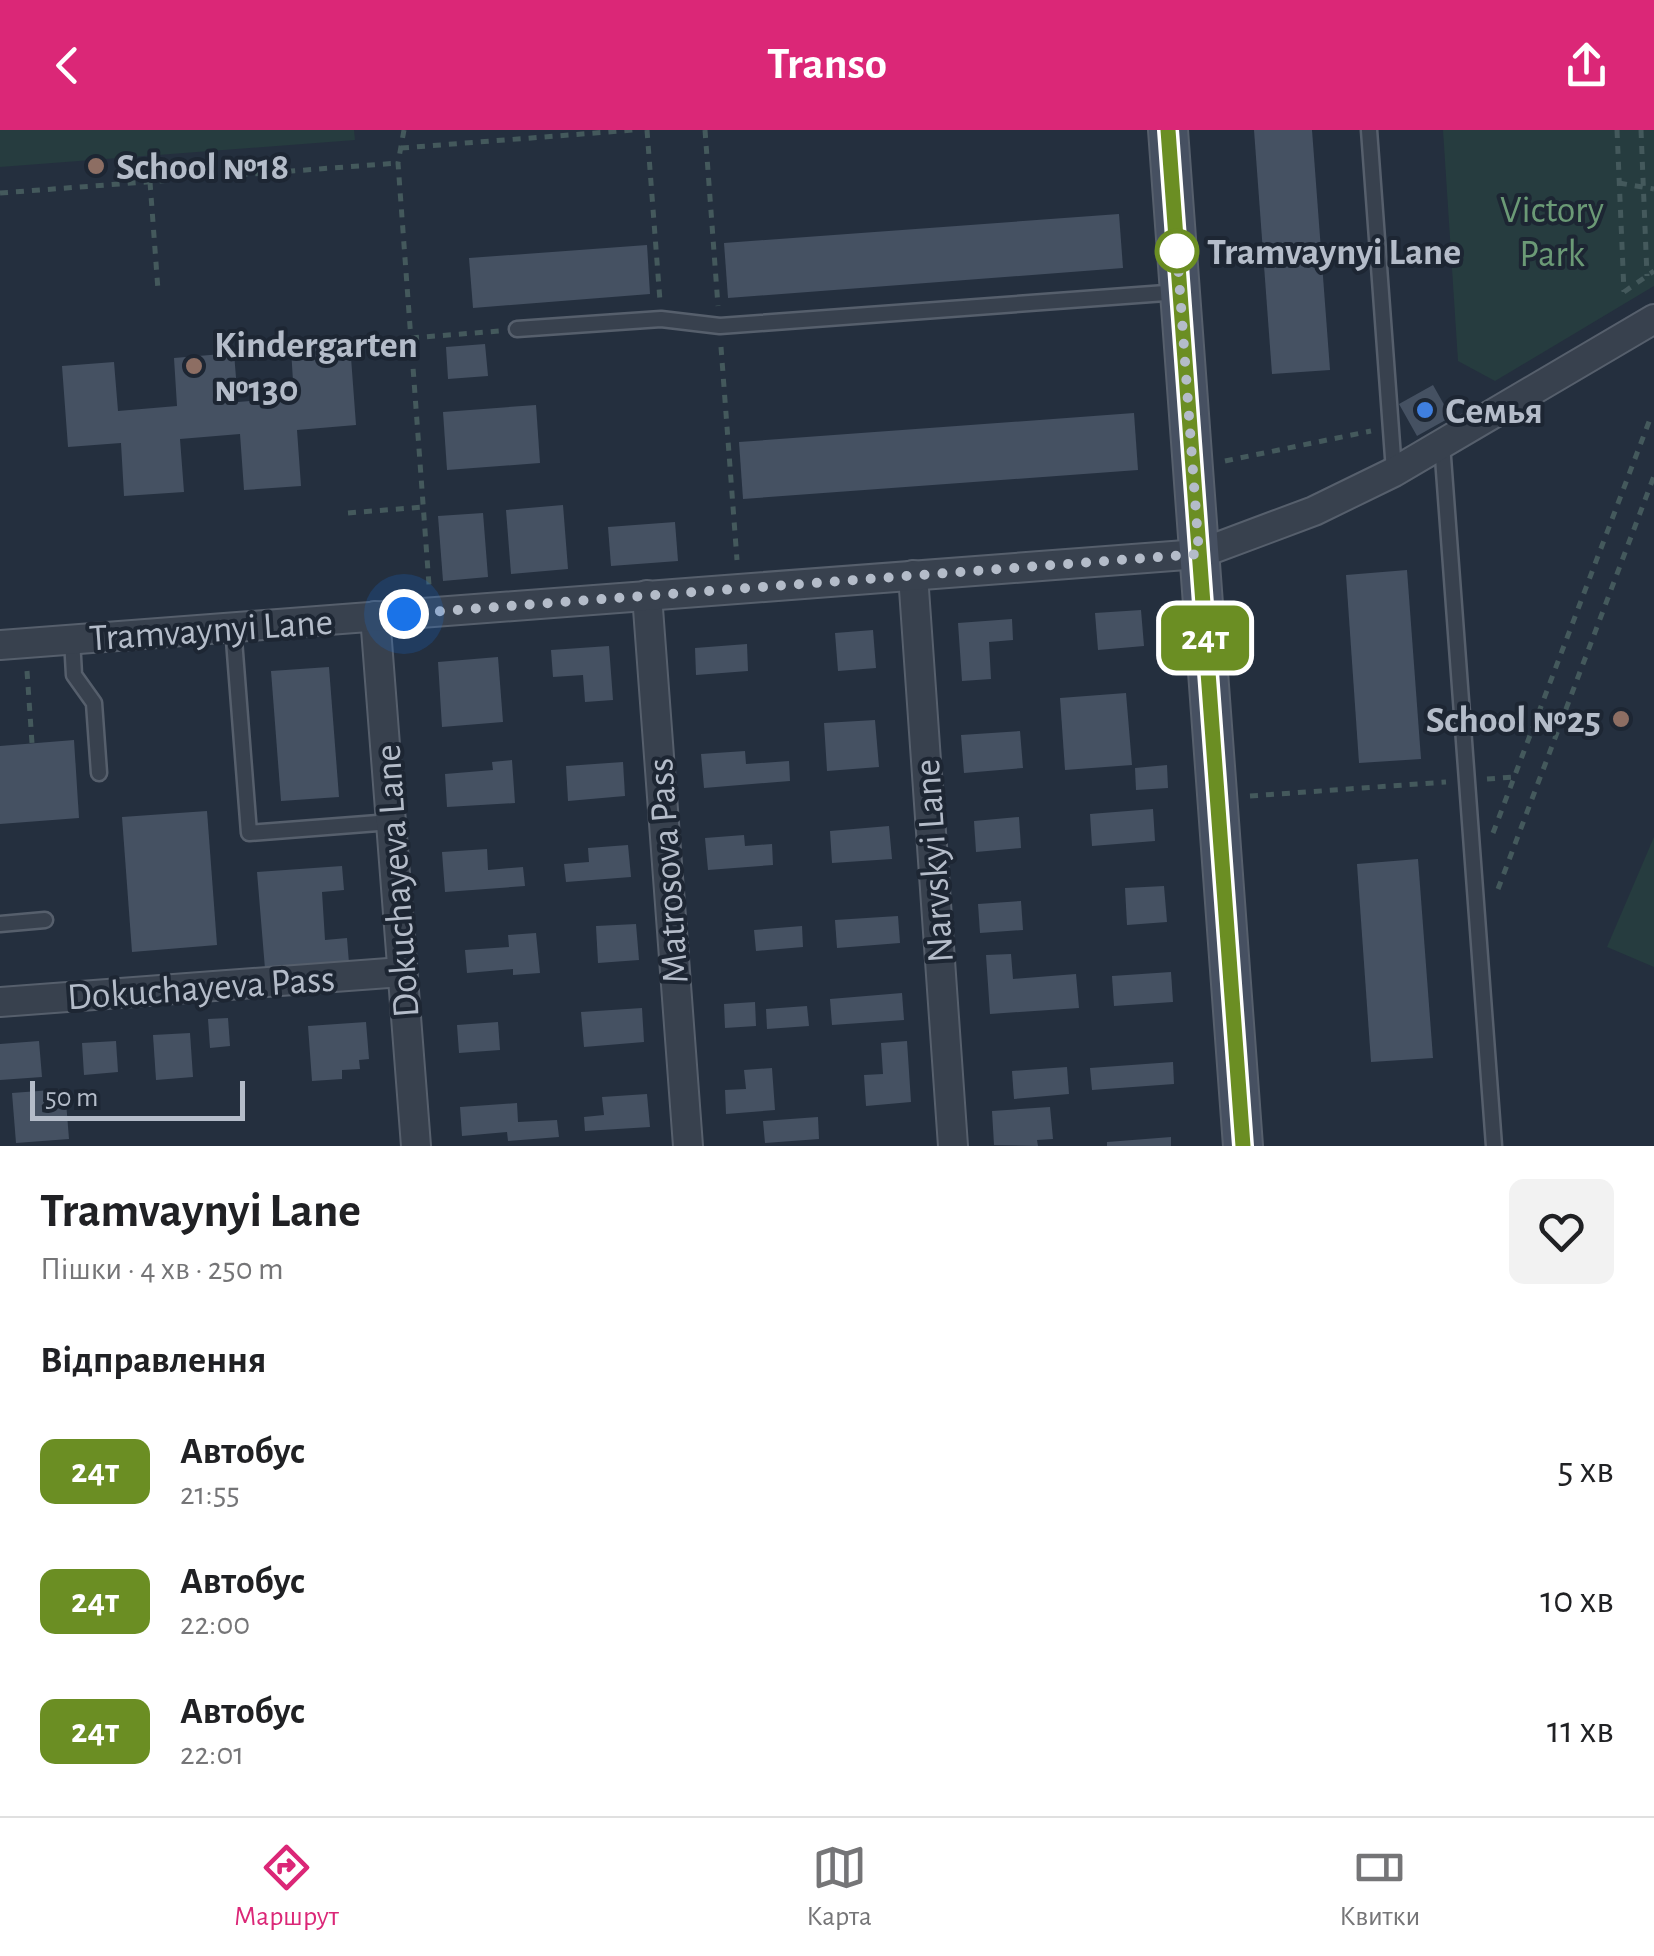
<!DOCTYPE html>
<html lang="uk">
<head>
<meta charset="utf-8">
<style>
	:root { --surface:#fff; --page:#f2f2f2; --text:#202124; --muted:#757577; --line:#e0e0e0; --accent:#db2777 }
	body { margin:0; font-family:"Alegreya Sans",sans-serif; background:var(--page); color:var(--text); height:100vh; display:flex; flex-direction:column; font-size:38px; white-space:nowrap }
	* { box-sizing:border-box; margin:0 }
	p { font-size:32px; color:var(--muted) }
	.icon { flex:none; width:55px; height:55px; fill:none; stroke:currentColor; stroke-width:2; stroke-linecap:round; stroke-linejoin:round }
	.map { position:relative; height:1016px; overflow:hidden }
	.side { display:flex; flex-direction:column; background:var(--surface); flex:1 }
	.side>* { flex:none }
	.badge { padding:0 20px; border-radius:15px; font-size:35px; line-height:65px }
	.scale { position:absolute; left:30px; bottom:25px; width:215px; box-sizing:border-box; padding-left:10px; border:5px solid #b4bcc9; border-top:0; font-size:28px; line-height:35px; white-space:nowrap; color:#b4bcc9; -webkit-text-stroke:8px #1d2633; paint-order:stroke }
	.you { position:absolute; width:50px; height:50px; margin:-25px; border:8px solid #fff; border-radius:50%; background:#1a73e8; box-shadow:0 0 0 15px #1a73e833 }
	.map>.badge { position:absolute; translate:-50% -50%; box-shadow:0 0 0 5px #fff }
	h2 { padding:0 40px; font-size:38px; line-height:90px }
	.round { display:grid; place-items:center; flex:none; width:105px; height:105px; border-radius:15px; background:var(--page) }
	.headline { display:flex; align-items:center; justify-content:space-between; height:170px; padding:0 40px }
	h1 { font-size:48px; font-weight:700; line-height:75px }
	ul { padding:0; list-style:none }
	li { display:flex; align-items:center; gap:30px; height:130px; padding:0 40px }
	li div { flex:1 }
	li b { display:block; font-size:38px }
	li em { font-style:normal }
	li .badge { min-width:110px; font-weight:700; text-align:center }
	header { display:flex; justify-content:space-between; align-items:center; height:130px; padding:0 40px; background:var(--accent); color:#fff; font-size:45px; font-weight:700 }
	.menu { display:flex; justify-content:space-around; align-items:center; height:140px; border-top:2px solid var(--line); background:var(--surface); font-size:28px; color:var(--muted) }
	.menu a { display:grid; justify-items:center; gap:5px }
	.menu .active { color:var(--accent) }
	.map>svg:first-child { display:block }
</style>
</head>
<body>
<header><svg class="icon" aria-label="back" viewBox="0 0 24 24"><path d="M15 5l-7 7 7 7"/></svg>Transo<svg class="icon" aria-label="share" viewBox="0 0 24 24"><path d="M12 15V3M7 8l5-5 5 5M5 13v7h14v-7"/></svg></header>
<div class="map">
<svg width="1654" height="1016" viewBox="0 0 1654 1016">
	<rect width="100%" height="100%" fill="#242f3e"/>
	<g fill="#263c3f">
		<polygon points="0,0 354,0 355,10 0,37"/>
		<polygon points="1443,0 1654,0 1654,156 1495,251 1458,231"/>
		<polygon points="1654,707 1654,837 1607,817"/>
	</g>
	<g fill="#455162">
		<polygon points="1254,0 1312,0 1330,240 1272,244"/>
		<polygon points="1119,84 1123,138 728,168 724,113"/>
		<polygon points="647,115 650,164 473,178 469,128"/>
		<polygon points="350,214 356,295 297,300 301,356 244,360 240,304 180,309 184,362 124,366 121,313 68,317 62,236 114,232 118,281 177,276 174,228 234,223 238,272 294,267 291,219"/>
		<polygon points="485,214 488,246 448,249 446,217"/>
		<polygon points="1433,255 1451,287 1417,306 1399,274"/>
		<polygon points="536,275 540,333 447,340 443,282"/>
		<polygon points="1134,283 1138,340 743,369 739,312"/>
		<polygon points="563,375 568,439 511,444 506,380"/>
		<polygon points="483,383 488,447 443,451 438,386"/>
		<polygon points="675,392 678,431 611,436 608,397"/>
		<polygon points="1407,440 1421,629 1359,633 1346,445"/>
		<polygon points="1141,480 1144,516 1098,520 1095,483"/>
		<polygon points="1012,489 1013,510 989,512 991,549 962,551 958,493"/>
		<polygon points="873,500 876,538 838,541 835,503"/>
		<polygon points="747,514 748,541 696,545 695,518"/>
		<polygon points="609,516 613,570 585,572 583,545 553,547 551,520"/>
		<polygon points="498,527 503,592 442,597 438,532"/>
		<polygon points="329,537 339,667 281,671 271,541"/>
		<polygon points="1126,563 1132,635 1065,640 1060,568"/>
		<polygon points="875,590 879,637 827,641 824,593"/>
		<polygon points="1020,601 1023,638 964,643 961,605"/>
		<polygon points="74,610 79,688 0,694 0,616"/>
		<polygon points="745,621 746,634 789,631 790,651 704,658 701,624"/>
		<polygon points="512,630 515,673 447,677 445,644 493,640 492,632"/>
		<polygon points="623,632 625,666 568,671 566,636"/>
		<polygon points="1167,635 1168,658 1136,660 1135,638"/>
		<polygon points="1153,679 1155,711 1092,716 1090,684"/>
		<polygon points="207,681 217,815 132,822 122,687"/>
		<polygon points="1019,687 1021,718 976,722 974,691"/>
		<polygon points="889,696 892,729 832,733 830,701"/>
		<polygon points="744,705 745,716 772,714 773,735 708,740 705,708"/>
		<polygon points="628,715 631,747 566,752 564,734 589,732 588,718"/>
		<polygon points="487,719 488,740 523,737 525,756 445,762 442,722"/>
		<polygon points="1418,729 1433,928 1371,932 1357,734"/>
		<polygon points="342,736 344,760 322,762 325,810 347,808 349,833 265,839 257,742"/>
		<polygon points="1164,756 1167,792 1127,795 1125,758"/>
		<polygon points="1021,771 1023,800 980,803 978,774"/>
		<polygon points="898,786 900,813 837,818 835,790"/>
		<polygon points="636,794 639,830 598,833 596,796"/>
		<polygon points="802,796 803,817 756,821 754,800"/>
		<polygon points="536,803 540,843 513,845 513,839 467,843 465,820 509,817 508,805"/>
		<polygon points="1011,824 1013,849 1076,844 1079,878 990,884 986,825"/>
		<polygon points="1171,842 1173,872 1114,876 1112,846"/>
		<polygon points="902,863 904,890 832,895 830,869"/>
		<polygon points="755,872 756,896 725,898 724,874"/>
		<polygon points="807,876 809,896 767,899 766,879"/>
		<polygon points="642,878 644,912 584,917 581,882"/>
		<polygon points="228,888 230,916 210,918 208,889"/>
		<polygon points="366,892 369,929 359,930 360,939 342,940 342,949 312,951 308,896"/>
		<polygon points="498,892 500,920 459,923 457,895"/>
		<polygon points="190,903 193,947 156,950 153,905"/>
		<polygon points="39,911 42,947 0,950 0,914"/>
		<polygon points="116,911 118,942 84,945 82,913"/>
		<polygon points="907,911 911,972 866,976 864,945 883,944 881,913"/>
		<polygon points="1173,932 1174,954 1092,960 1090,938"/>
		<polygon points="1067,937 1069,964 1014,969 1012,941"/>
		<polygon points="772,938 775,980 726,984 725,960 746,959 744,940"/>
		<polygon points="65,959 69,1009 16,1013 12,963"/>
		<polygon points="647,964 650,997 585,1001 584,987 604,985 602,967"/>
		<polygon points="517,973 518,992 557,990 559,1007 508,1011 507,1002 462,1006 460,977"/>
		<polygon points="1050,977 1053,1009 1037,1010 1038,1016 994,1015 992,981"/>
		<polygon points="818,987 819,1009 765,1013 763,991"/>
		<polygon points="1171,1007 1171,1016 1107,1016 1107,1012"/>
	</g>
	<g fill="none" stroke-linecap="round" stroke-linejoin="round">
		<g stroke="#565f6c" stroke-width="19">
			<g id="lane">
				<polyline points="1369,0 1394,341"/>
				<polyline points="517,199 661,189 720,196 1179,162"/>
				<polyline points="1442,314 1494,1016"/>
				<polyline points="233,497 249,703 391,692"/>
				<polyline points="72,509 74,545 94,573 99,643"/>
				<polyline points="0,794 45,790"/>
			</g>
		</g>
		<g stroke="#565f6c" stroke-width="32">
			<g id="street">
				<polyline points="913,445 953,1016"/>
				<polyline points="647,465 688,1016"/>
				<polyline points="375,486 416,1016"/>
				<polyline points="0,515 1199,424 1314,381 1394,342 1654,189"/>
				<polyline points="0,872 402,842"/>
			</g>
		</g>
		<g stroke="#565f6c" stroke-width="42">
			<polyline id="secondary" points="1168,0 1243,1016"/>
		</g>
		<g stroke="#44595c" stroke-width="5" stroke-dasharray="8 8" stroke-linecap="butt">
			<polyline points="404,0 398,33 429,455"/>
			<polyline points="647,0 660,171"/>
			<polyline points="705,0 718,176"/>
			<polyline points="1617,0 1624,162"/>
			<polyline points="1641,0 1647,146"/>
			<polyline points="401,18 634,0"/>
			<polyline points="150,52 158,160"/>
			<polyline points="1619,53 1654,59"/>
			<polyline points="0,63 398,33"/>
			<polyline points="1624,162 1654,141"/>
			<polyline points="411,208 499,201"/>
			<polyline points="721,217 737,430"/>
			<polyline points="1225,331 1371,301"/>
			<polyline points="348,383 423,377"/>
			<polyline points="27,541 32,613"/>
			<polyline points="1487,649 1514,647"/>
			<polyline points="1250,666 1446,652"/>
			<polyline points="1493,703 1650,289 1654,291"/>
			<polyline points="1498,759 1654,346"/>
		</g>
		<use href="#lane" stroke="#38414e" stroke-width="14"/>
		<use href="#street" stroke="#38414e" stroke-width="28"/>
		<use href="#secondary" stroke="#465061" stroke-width="38"/>
	</g>
	<g fill="none" stroke-linecap="round" stroke-linejoin="round">
		<g stroke="#fff" stroke-width="22">
			<polyline id="line" points="1168,0 1243,1016"/>
		</g>
		<use href="#line" stroke="#6b8e23" stroke-width="15"/>
		<polyline stroke="#b4bcc9" stroke-width="10" stroke-dasharray="0 18" points="404,484 1199,424 1177,121"/>
	</g>
	<g fill="#8d6e63" stroke="#1d2633" stroke-width="4">
		<circle cx="96" cy="36" r="10"/>
		<circle cx="194" cy="236" r="10"/>
		<circle cx="1621" cy="589" r="10"/>
	</g>
	<circle fill="#fff" stroke="#6b8e23" stroke-width="5" cx="1177" cy="121" r="20"/>
	<circle fill="#3f7fe0" stroke="#1d2633" stroke-width="4" cx="1425" cy="280" r="10"/>
	<g text-anchor="middle" stroke-width="8" stroke-linejoin="round" paint-order="stroke">
		<g font-size="38" font-weight="bold" fill="#b4bcc9" stroke="#1d2633" text-anchor="start">
			<text x="116" y="49">School №18</text>
			<text x="214" y="227">Kindergarten<tspan x="214" dy="44">№130</tspan></text>
			<text x="1445" y="293">Семья</text>
			<text x="1601" y="602" text-anchor="end">School №25</text>
		</g>
		<g font-size="38" fill="#6b9a76" stroke="#1d2633">
			<text x="1552" y="92">Victory<tspan x="1552" dy="44">Park</tspan></text>
		</g>
		<g font-size="38" font-weight="bold" fill="#b4bcc9" stroke="#1d2633" text-anchor="start">
			<text x="1207" y="134">Tramvaynyi Lane</text>
		</g>
		<g font-size="38" fill="#b4bcc9" stroke="#1d2633">
			<text transform="translate(211 499) rotate(-4)" y="13">Tramvaynyi Lane</text>
			<text transform="translate(933 731) rotate(-94)" y="13">Narvskyi Lane</text>
			<text transform="translate(667 741) rotate(-94)" y="13">Matrosova Pass</text>
			<text transform="translate(396 751) rotate(-94)" y="13">Dokuchayeva Lane</text>
			<text transform="translate(201 857) rotate(-4)" y="13">Dokuchayeva Pass</text>
		</g>
	</g>
</svg>
<div class="scale">50 m</div>
<div class="you" style="left:404px;top:484px"></div>
<b class="badge" style="left:1205px;top:508px;background:#6b8e23;color:#fff">24т</b>
</div>
<section class="side">
<div class="headline"><div><h1>Tramvaynyi Lane</h1><p>Пішки · 4 хв · 250 m</p></div><a class="round"><svg class="icon" aria-label="heart" viewBox="0 0 24 24"><path d="M12 20l-8-8c-3-5 5-10 8-4 3-6 11-1 8 4z"/></svg></a></div>
<h2>Відправлення</h2>
<ul>
<li><span class="badge" style="background:#6b8e23;color:#fff">24т</span><div><b>Автобус</b><p>21:55</p></div><em>5 хв</em></li>
<li><span class="badge" style="background:#6b8e23;color:#fff">24т</span><div><b>Автобус</b><p>22:00</p></div><em>10 хв</em></li>
<li><span class="badge" style="background:#6b8e23;color:#fff">24т</span><div><b>Автобус</b><p>22:01</p></div><em>11 хв</em></li>
</ul>
</section>
<nav class="menu">
<a class="active"><svg class="icon" aria-label="directions" viewBox="0 0 24 24"><path d="M12 3l9 9-9 9-9-9zM9 14v-3h6M13 9l2 2-2 2"/></svg>Маршрут</a>
<a><svg class="icon" aria-label="map" viewBox="0 0 24 24"><path d="M3 6l6-2 6 2 6-2v14l-6 2-6-2-6 2zM9 4v14M15 6v14"/></svg>Карта</a>
<a><svg class="icon" aria-label="tickets" viewBox="0 0 24 24"><path d="M3 7h18v10H3zM15 7v10"/></svg>Квитки</a>
</nav>
</body>
</html>
